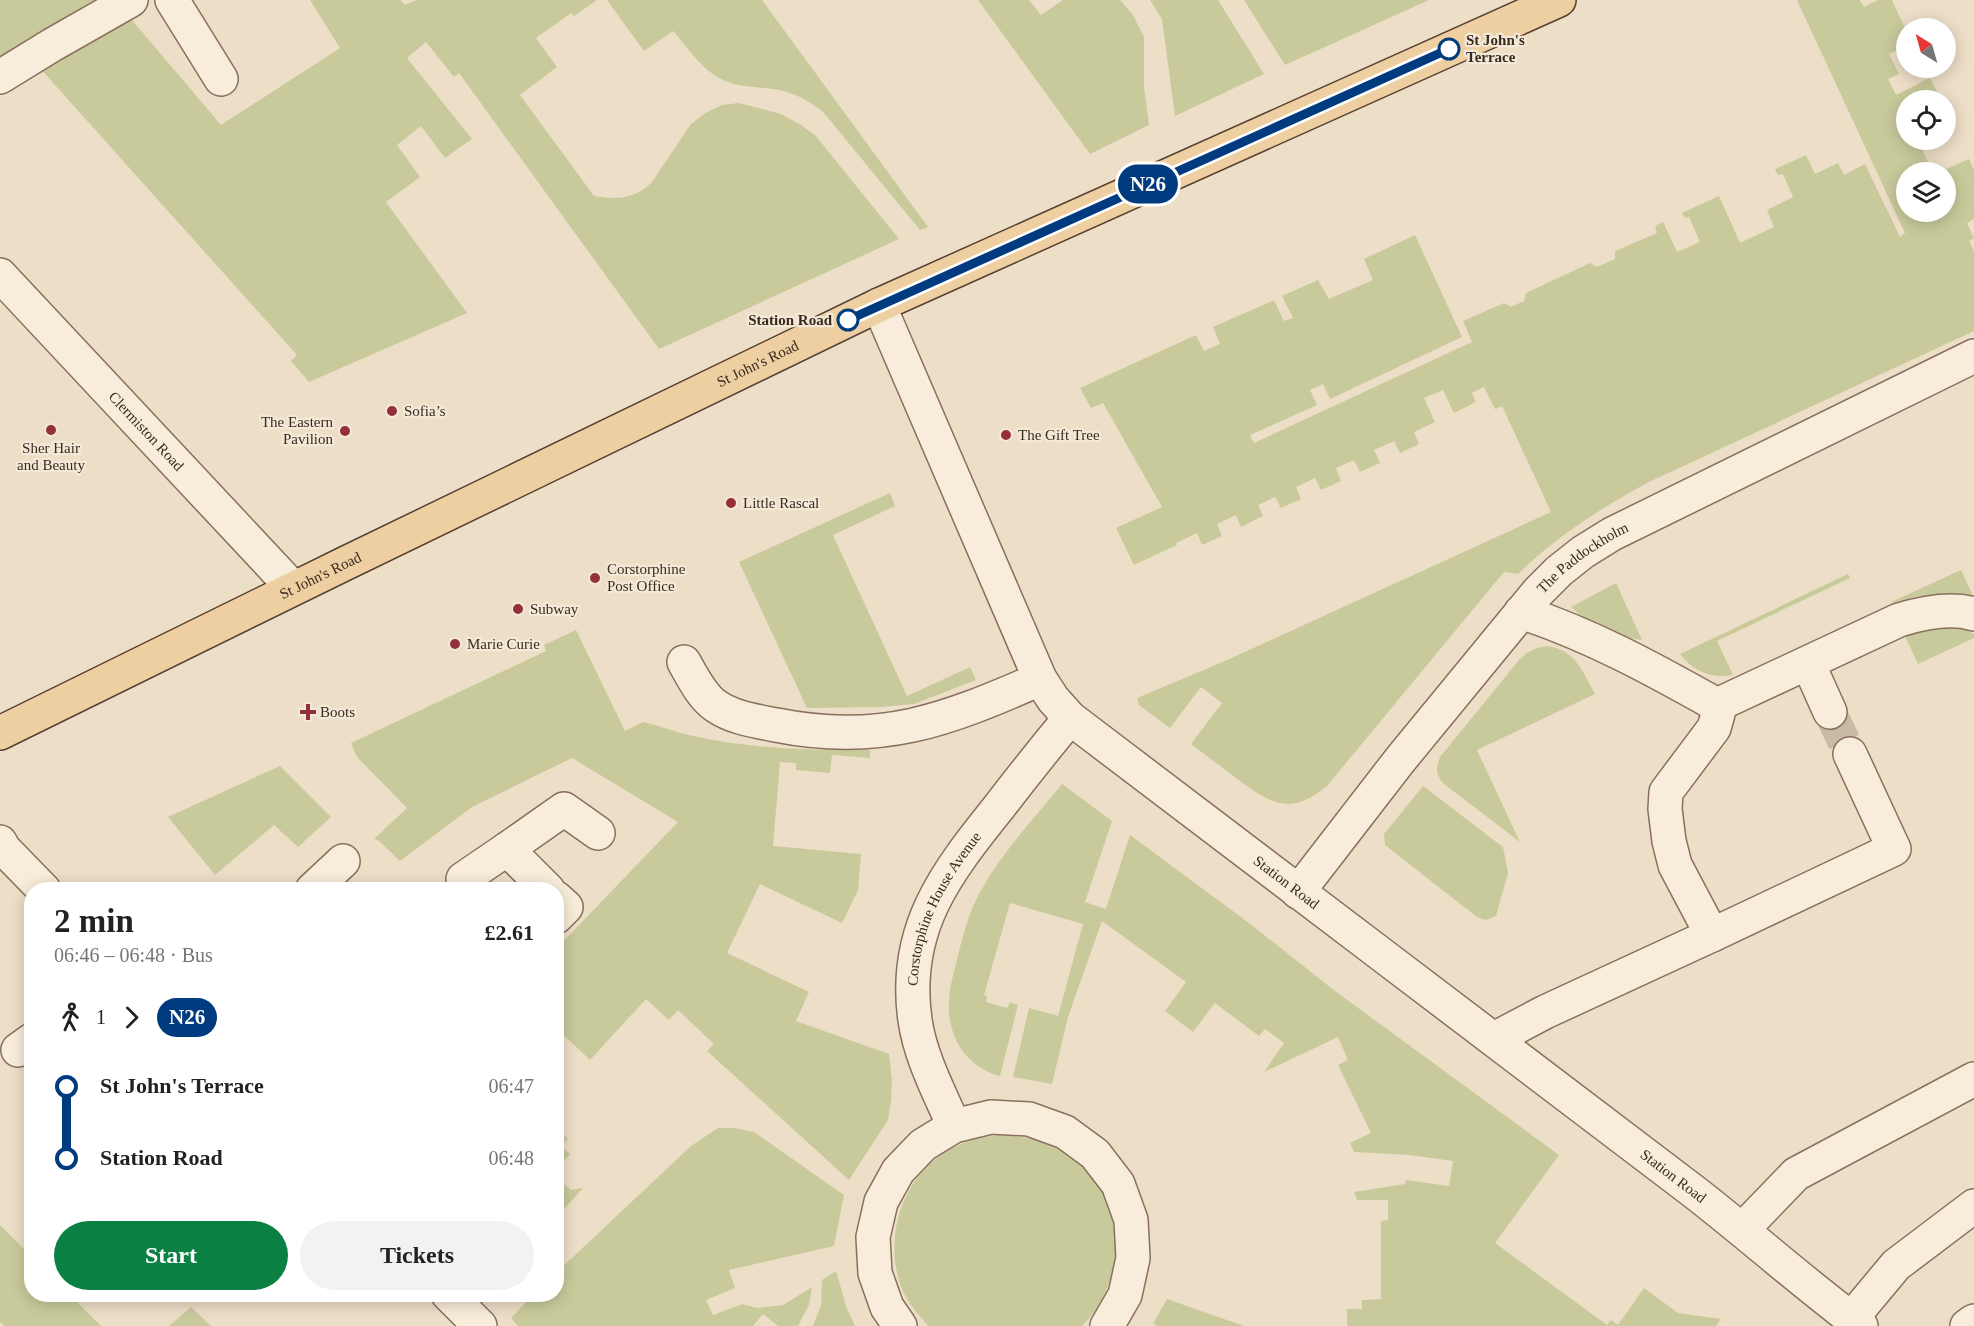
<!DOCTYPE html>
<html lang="en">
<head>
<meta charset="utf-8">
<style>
	:root { --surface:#fff; --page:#f2f2f2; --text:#222; --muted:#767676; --accent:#0b8043 }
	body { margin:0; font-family:"Times New Roman",serif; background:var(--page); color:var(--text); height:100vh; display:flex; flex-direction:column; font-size:22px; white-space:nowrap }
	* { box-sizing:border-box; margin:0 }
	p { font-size:20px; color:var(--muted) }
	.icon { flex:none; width:33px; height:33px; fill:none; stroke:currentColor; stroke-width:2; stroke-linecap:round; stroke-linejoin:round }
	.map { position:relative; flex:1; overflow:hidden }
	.panel { position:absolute; left:24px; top:882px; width:540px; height:420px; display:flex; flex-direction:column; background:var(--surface); border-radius:24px; box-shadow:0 3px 15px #0003 }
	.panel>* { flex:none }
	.badge { padding:0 12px; border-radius:20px; font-size:21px; line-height:39px }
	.needle { width:39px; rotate:323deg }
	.buttons { position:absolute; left:1896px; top:18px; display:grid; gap:12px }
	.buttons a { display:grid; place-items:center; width:60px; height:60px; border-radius:50%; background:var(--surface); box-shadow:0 3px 15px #0003; font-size:30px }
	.map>.badge { position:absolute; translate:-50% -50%; box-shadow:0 0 0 3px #fff }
	.legs { display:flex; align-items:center; gap:9px; height:66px; padding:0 30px; font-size:20px }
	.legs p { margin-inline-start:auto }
	.headline { display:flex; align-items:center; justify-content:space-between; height:102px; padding:0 30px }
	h1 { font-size:33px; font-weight:800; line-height:45px }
	.cta { display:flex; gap:12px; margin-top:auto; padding:12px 30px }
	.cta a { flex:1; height:69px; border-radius:36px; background:var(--accent); color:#fff; font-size:24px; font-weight:800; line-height:69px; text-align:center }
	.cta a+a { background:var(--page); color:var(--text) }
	ul { padding:0 30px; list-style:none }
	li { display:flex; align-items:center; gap:21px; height:72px; font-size:22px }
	li i { display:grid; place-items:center; width:9px; height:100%; margin:0 8px; background:currentColor }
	li i::after { content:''; width:15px; height:15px; margin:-8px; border:4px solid; border-radius:50%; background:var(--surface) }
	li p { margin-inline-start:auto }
	li:first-child i { background:linear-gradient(#0000 50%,currentColor 0) }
	li:last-child i { background:linear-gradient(currentColor 50%,#0000 0) }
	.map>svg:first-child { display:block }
</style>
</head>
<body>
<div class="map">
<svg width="1974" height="1326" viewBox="0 0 1974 1326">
	<rect width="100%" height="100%" fill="#eddec7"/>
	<g fill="#c9ca9b">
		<polygon points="0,0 103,0 0,68"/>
		<path d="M310,0H400L405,5L417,0H597L574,16L571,13L536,38L557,67L520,95L594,196C617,200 635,199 652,182L691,124L705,113L722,105L739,103L781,114L801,125L815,135L899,239L659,349L459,73L454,77L426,42L407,58L472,139L445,158L421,126L397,145L420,177L386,202L467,313L309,382L291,361L297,355L38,66L48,60L53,64L132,20L221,125L340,48Z"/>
		<path d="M607,0H762L928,227L920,230L824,113C812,103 799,95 783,91C763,86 743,89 723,80C702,70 688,48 673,31L644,51Z"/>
		<polygon points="978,0 1029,0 1041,15 1063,0 1120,0 1133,15 1144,37 1144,86 1149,125 1090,154"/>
		<polygon points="1150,0 1218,0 1264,74 1175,116 1162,19"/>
		<polygon points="1244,0 1429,0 1285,65"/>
		<path d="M1797,0H1860L1864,7L1878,0H1892L1906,30V46L1889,54L1899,74L1888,79L1896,95L1930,78L1941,100H1906V140H1925L1919,143L1933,172H1906V212H1946V172H1940L1969,159L1974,170V219L1967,223L1974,238L1969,241L1974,251V331L1649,482C1601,508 1557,536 1518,574L1504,572L1327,786C1290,817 1270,803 1236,778C1221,767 1206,755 1191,744L1222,703L1201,687L1170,728L1139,705L1137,698L1225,661L1551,512L1502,406L1495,409L1484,387L1472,393L1476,402L1454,413L1443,390L1424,398L1435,422L1414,432L1419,444L1400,453L1394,441L1374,450L1380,463L1360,472L1354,460L1336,468L1341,481L1321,490L1315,478L1296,487L1301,499L1281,508L1275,497L1258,505L1263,516L1241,527L1236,515L1217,524L1222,536L1202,545L1197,533L1176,543L1177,545L1134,565L1116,528L1162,507L1103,403L1091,408L1080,388L1196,335L1204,351L1220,344L1213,327L1274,300L1284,321L1293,318L1282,296L1318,280L1329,299L1373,280L1364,259L1415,235L1462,337L1330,399L1323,384L1310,390L1317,405L1250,435L1254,443L1472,342L1463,321L1504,303L1511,307L1524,301L1526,293L1590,263L1597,267L1615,259V251L1657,233L1655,226L1663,222L1677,252L1700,242L1689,217L1685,218L1682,213L1719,196L1740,243L1774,227L1767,210L1793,197L1783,174L1778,175L1775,169L1806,155L1815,174L1838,163L1844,175L1865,164L1900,237L1905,233Z"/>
		<polygon points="890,493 895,506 833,535 907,696 970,667 976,680 914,704 881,707 807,708 739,562"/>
		<polygon points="1961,570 1974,598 1920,596 1889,603"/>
		<path d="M1848,574L1850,578L1717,641L1733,675C1711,679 1693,671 1680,654Z"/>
		<path d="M1616,583L1642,640C1615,638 1591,626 1571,607Z"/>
		<polygon points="1954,624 1974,634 1974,638 1918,664 1903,632"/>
		<path d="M576,630L625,731L643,722C660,726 676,732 693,736C750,749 811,750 870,750V758L832,755L830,773L796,770V763L780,762L773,846L861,854L858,890L842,923L760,884L727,953L809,992L796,1021L889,1054L892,1080L891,1100L888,1120L849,1180L707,1051L714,1044L678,1010L669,1020L646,999L590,1060L557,1029V948L678,822L572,758L472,807L400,861L378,840L374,839L407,808L357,757L351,743L546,651L544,645Z"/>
		<path d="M1547,646C1576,650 1582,671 1595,694L1477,750L1520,842L1444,784C1435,774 1436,769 1440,757L1519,660C1528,651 1535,648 1547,646Z"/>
		<polygon points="280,766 331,817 298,847 274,825 215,875 168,817"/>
		<path d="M1062,784L1112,821L1085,902L1106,909L1130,835L1249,923L1335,991L1559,1155L1495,1243L1607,1325L1611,1320L1618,1325L1644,1288L1678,1313L1721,1319L1716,1326H1347V1309H1362V1300L1381,1299V1221L1388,1220V1200H1357L1354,1192L1405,1184L1406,1180L1449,1186L1453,1161L1409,1155L1354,1152L1350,1143L1371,1133L1338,1065L1348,1060L1338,1037L1264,1072L1284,1043L1265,1029L1259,1036L1215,1003L1193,1032L1165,1011L1186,982L1102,921L1068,1017L1052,1084L1013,1077L1029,1008L1058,1016L1083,924L1010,903L984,995L987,996L986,1002L1007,1008L1010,1002L1018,1005L1000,1076C965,1067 946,1034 949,999C950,984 955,969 958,955C963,936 968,916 977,898C998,856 1033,820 1062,784Z"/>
		<polygon points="1423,786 1503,847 1508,873 1496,916 1486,920 1477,917 1385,845 1384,834"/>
		<polygon points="557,1128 568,1139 561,1146 570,1154 558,1168 558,1179 571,1190 583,1188 557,1217"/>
		<polygon points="718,1128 734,1128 754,1132 844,1195 834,1246 729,1270 735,1288 706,1300 713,1315 742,1304 757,1308 783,1305 812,1287 809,1305 798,1326 778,1326 763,1314 753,1326 518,1326 511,1318 533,1295 556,1294 557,1272 691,1146"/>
		<path d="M997,1135C1014,1136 1031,1137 1047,1143C1123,1171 1137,1272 1082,1326H928C917,1313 905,1300 900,1284C884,1234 903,1176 949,1150C964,1141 980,1138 997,1135Z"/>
		<polygon points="0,1225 31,1256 32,1294 70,1295 101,1326 4,1326 0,1322"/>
		<polygon points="836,1271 847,1309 855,1326 813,1326 821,1305 822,1280"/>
		<polygon points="1167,1299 1244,1326 1157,1326 1153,1324"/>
		<polygon points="191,1307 211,1326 169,1326"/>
	</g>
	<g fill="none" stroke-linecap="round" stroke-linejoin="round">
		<polyline stroke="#c9baa6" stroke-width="33" stroke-dasharray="33 16" stroke-linecap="butt" points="1830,712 1850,754"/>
		<g stroke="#88705d" stroke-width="36">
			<g id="minor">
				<polyline points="172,0 221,79"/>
				<polyline points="0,77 52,45 131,0"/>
				<path id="s1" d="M0,275L293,588"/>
				<path id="s2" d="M879,305L1040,679L1053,699L1070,718C1278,876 1485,1033 1693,1191C1750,1235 1803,1283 1861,1326"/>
				<path d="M1521,612C1591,635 1653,669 1717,705L1899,620C1922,613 1951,607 1974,614"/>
				<path d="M684,662C692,676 702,697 716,706C733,718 756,721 776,725C881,746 946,720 1040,679"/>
				<polyline points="1808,663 1830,712"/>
				<polyline points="1717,705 1718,714 1714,728 1666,792 1665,809 1669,841 1675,865 1712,935 1894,849 1850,754"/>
				<polyline points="0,842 4,849 44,890"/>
				<polyline points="463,879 507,849"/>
				<polyline points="312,890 343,861"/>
				<polyline points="548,890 507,849 564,809 598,833"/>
				<path id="s3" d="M1298,892L1400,760L1538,592L1559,571L1583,552L1612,534L1974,356"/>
				<polyline points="556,898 566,907 556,917"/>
				<polyline points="1494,1039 1545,1012 1712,935"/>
				<polyline points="18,1050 32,1040"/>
				<path id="s4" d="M954,1126C939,1092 920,1056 915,1020C902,929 946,873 999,807C1022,777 1046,747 1070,718"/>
				<polyline points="1743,1229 1796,1174 1974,1079"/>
				<polyline points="448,1294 480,1326"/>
				<polyline points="1851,1319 1896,1265 1974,1206"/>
				<polyline points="900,1326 887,1307 875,1273 873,1237 881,1202 898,1171 923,1145 954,1126 991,1117 1029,1119 1065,1132 1095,1154 1118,1184 1131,1220 1133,1258 1125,1295 1107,1326"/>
				<polyline points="1967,1326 1974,1321"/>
			</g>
		</g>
		<g stroke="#563f31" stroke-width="36">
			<g id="major">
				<path id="s5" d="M0,733L344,564L879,305L1559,0"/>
			</g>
		</g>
		<use href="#minor" stroke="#f8ecda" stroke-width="33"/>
		<use href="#major" stroke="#edcfa2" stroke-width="33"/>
	</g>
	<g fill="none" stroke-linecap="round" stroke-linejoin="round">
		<g stroke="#fff" stroke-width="14">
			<polyline id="line-1" points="848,320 1449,49"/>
		</g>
		<use href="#line-1" stroke="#003b80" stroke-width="9"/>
	</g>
	<g fill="#fff" stroke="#003b80" stroke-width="3">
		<circle cx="1449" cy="49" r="10"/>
		<circle cx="848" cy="320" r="10"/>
	</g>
	<g fill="#94303a" stroke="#f4e9d7" stroke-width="2">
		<circle cx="392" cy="411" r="6"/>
		<circle cx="51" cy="430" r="6"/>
		<circle cx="345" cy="431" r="6"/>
		<circle cx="1006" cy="435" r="6"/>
		<circle cx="731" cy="503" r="6"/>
		<circle cx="595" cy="578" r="6"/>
		<circle cx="518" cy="609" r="6"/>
		<circle cx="455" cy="644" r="6"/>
		<path d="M305 703h6v6h6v6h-6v6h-6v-6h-6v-6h6z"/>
	</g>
	<g text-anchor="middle" stroke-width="4.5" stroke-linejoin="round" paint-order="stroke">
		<g font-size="15" font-weight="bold" fill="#392a20" stroke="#f4e9d7" text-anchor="start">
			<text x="1466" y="45">St John's<tspan x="1466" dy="17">Terrace</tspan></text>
			<text x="832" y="325" text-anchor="end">Station Road</text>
		</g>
		<g font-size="15" fill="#392a20" stroke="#f4e9d7">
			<text dy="5" stroke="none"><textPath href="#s5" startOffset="843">St John's Road</textPath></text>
			<text dy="5" stroke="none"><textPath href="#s1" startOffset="214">Clermiston Road</textPath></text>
			<text dy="5" stroke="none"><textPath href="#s3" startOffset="441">The Paddockholm</textPath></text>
			<text dy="5" stroke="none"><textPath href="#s5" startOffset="357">St John's Road</textPath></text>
			<text dy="5" stroke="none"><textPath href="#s2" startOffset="728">Station Road</textPath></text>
			<text dy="5" stroke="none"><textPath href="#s4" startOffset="232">Corstorphine House Avenue</textPath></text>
			<text dy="5" stroke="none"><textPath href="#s2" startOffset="1214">Station Road</textPath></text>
		</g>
		<g font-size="15" fill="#392a20" stroke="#f4e9d7" text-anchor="start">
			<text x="404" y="416">Sofia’s</text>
			<text x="333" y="427" text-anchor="end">The Eastern<tspan x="333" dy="17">Pavilion</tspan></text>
			<text x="1018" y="440">The Gift Tree</text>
			<text x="51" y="453" text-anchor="middle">Sher Hair<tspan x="51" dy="17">and Beauty</tspan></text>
			<text x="743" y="508">Little Rascal</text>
			<text x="607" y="574">Corstorphine<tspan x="607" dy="17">Post Office</tspan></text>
			<text x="530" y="614">Subway</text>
			<text x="467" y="649">Marie Curie</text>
			<text x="320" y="717">Boots</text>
		</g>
	</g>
</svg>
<div class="buttons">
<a><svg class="needle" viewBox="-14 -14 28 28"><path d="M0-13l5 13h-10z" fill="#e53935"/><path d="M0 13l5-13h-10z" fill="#767676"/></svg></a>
<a><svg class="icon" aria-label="locate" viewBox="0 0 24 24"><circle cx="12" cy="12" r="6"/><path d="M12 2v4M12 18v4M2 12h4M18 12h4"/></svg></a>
<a><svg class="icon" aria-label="layers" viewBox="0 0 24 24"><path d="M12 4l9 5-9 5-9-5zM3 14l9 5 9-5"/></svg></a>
</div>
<b class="badge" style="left:1148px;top:184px;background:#003b80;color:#fff">N26</b>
<section class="panel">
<div class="headline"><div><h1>2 min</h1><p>06:46 – 06:48 · Bus</p></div><b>£2.61</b></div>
<div class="legs"><svg class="icon" aria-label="walk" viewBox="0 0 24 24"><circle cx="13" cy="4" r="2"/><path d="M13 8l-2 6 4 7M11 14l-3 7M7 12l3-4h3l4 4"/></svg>1<svg class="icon" aria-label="forward" viewBox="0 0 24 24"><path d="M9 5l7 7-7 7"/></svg><b class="badge" style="background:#003b80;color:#fff">N26</b></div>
<ul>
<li><i style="color:#003b80"></i><b>St John's Terrace</b><p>06:47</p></li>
<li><i style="color:#003b80"></i><b>Station Road</b><p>06:48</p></li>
</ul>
<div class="cta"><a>Start</a><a>Tickets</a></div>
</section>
</div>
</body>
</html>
